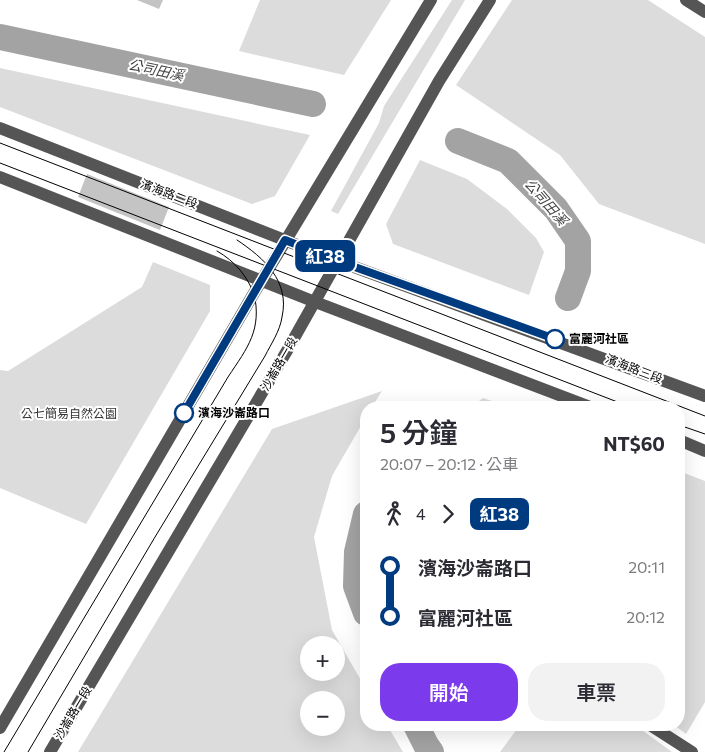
<!DOCTYPE html>
<html lang="zh-TW">
<head>
<meta charset="utf-8">
<style>
	:root { --surface:#fff; --page:#f2f2f3; --text:#2b2b33; --muted:#7c7c81; --accent:#7c3aed }
	body { margin:0; font-family:Commissioner,"Noto Sans TC",sans-serif; background:var(--page); color:var(--text); height:100vh; display:flex; flex-direction:column; font-size:19px; white-space:nowrap }
	* { box-sizing:border-box; margin:0 }
	p { font-size:16px; color:var(--muted) }
	.icon { flex:none; width:28px; height:28px; fill:none; stroke:currentColor; stroke-width:2; stroke-linecap:round; stroke-linejoin:round }
	.map { position:relative; flex:1; overflow:hidden }
	.drawer { position:absolute; left:360px; top:401px; width:325px; height:330px; display:flex; flex-direction:column; background:var(--surface); border-radius:20px; box-shadow:0 5px 20px #0002 }
	.drawer>* { flex:none }
	.badge { padding:0 10px; border-radius:8px; font-size:18px; line-height:32px }
	.fabs { position:absolute; left:300px; top:636px; display:grid; gap:10px }
	.fabs a { display:grid; place-items:center; width:45px; height:45px; border-radius:50%; background:var(--surface); box-shadow:0 5px 20px #0002; font-size:25px }
	.map>.badge { position:absolute; translate:-50% -50%; box-shadow:0 0 0 2px #fff }
	.legs { display:flex; align-items:center; gap:8px; height:55px; padding:0 20px; font-size:16px }
	.legs p { margin-inline-start:auto }
	.head { display:flex; align-items:center; justify-content:space-between; height:85px; padding:0 20px }
	h1 { font-size:28px; font-weight:600; line-height:38px }
	.primary-button { display:flex; gap:10px; margin-top:auto; padding:10px 20px }
	.primary-button a { flex:1; height:58px; border-radius:20px; background:var(--accent); color:#fff; font-size:20px; font-weight:600; line-height:58px; text-align:center }
	.primary-button a+a { background:var(--page); color:var(--text) }
	ul { padding:0 20px; list-style:none }
	li { display:flex; align-items:center; gap:18px; height:50px; font-size:19px }
	li i { display:grid; place-items:center; width:8px; height:100%; margin:0 6px; background:currentColor }
	li i::after { content:''; width:12px; height:12px; margin:-6px; border:4px solid; border-radius:50%; background:var(--surface) }
	li p { margin-inline-start:auto }
	li:first-child i { background:linear-gradient(#0000 50%,currentColor 0) }
	li:last-child i { background:linear-gradient(currentColor 50%,#0000 0) }
	.map>svg:first-child { display:block }
</style>
</head>
<body>
<div class="map">
<svg width="705" height="752" viewBox="0 0 705 752">
	<rect width="100%" height="100%" fill="#fff"/>
	<g fill="#dcdcdc" fill-rule="evenodd">
		<polygon points="260,0 391,0 344,75 239,51"/>
		<polygon points="452,0 465,0 338,214 331,211 379,123 384,106"/>
		<polygon points="512,0 648,0 705,37 705,244 599,204 560,155 456,85"/>
		<polygon points="0,68 310,135 275,196 252,204 0,107"/>
		<polygon points="420,160 467,179 507,209 536,238 544,252 529,295 393,244 386,224"/>
		<polygon points="153,262 210,285 210,311 86,524 0,488 0,370 8,371 142,287"/>
		<path d="M382,391L372,407L366,408V417L332,476L314,537L332,630L366,689V725H387L403,752H78L272,429ZM309,645H336V672H309ZM309,700H336V728H309Z"/>
		<polygon points="483,398 509,407 471,407"/>
		<polygon points="679,471 705,481 705,702 686,734 674,725 679,725"/>
		<polygon points="520,725 635,725 672,752 500,752"/>
	</g>
	<g fill="none" stroke-linecap="round" stroke-linejoin="round">
		<g stroke="#a3a3a3" stroke-width="26">
			<polyline points="0,37 313,104"/>
			<polyline points="458,141 508,161 556,209 578,241 578,271 568,298"/>
			<polyline points="366,514 357,552 356,586 366,613"/>
			<polyline points="416,725 426,745 431,752"/>
		</g>
	</g>
	<g fill="#c4c4c4">
		<polygon points="137,0 163,0 159,9"/>
		<polygon points="87,174 169,207 160,230 78,197"/>
	</g>
	<g fill="none" stroke-linecap="round" stroke-linejoin="round">
		<g stroke="#555" stroke-width="12">
			<polyline points="686,0 705,12"/>
			<polyline points="0,128 338,261 705,396"/>
			<polyline points="0,177 310,300 593,408"/>
			<polyline points="679,440 705,451"/>
			<polyline points="650,725 692,752"/>
			<polyline points="0,728 254,293 431,0"/>
			<polyline points="50,752 288,349 439,81 490,0"/>
		</g>
		<g stroke="#000" stroke-width="1">
			<polyline points="0,143 705,416"/>
			<polyline points="0,163 633,408"/>
			<polyline points="679,425 705,434"/>
			<path d="M4,752L228,377C248,347 262,330 254,293L255,296C247,276 236,262 217,251"/>
			<path d="M28,752L155,537L265,356C271,344 280,331 282,317C290,281 264,258 237,240"/>
		</g>
	</g>
	<g fill="none" stroke-linecap="round" stroke-linejoin="round">
		<g stroke="#fff" stroke-width="11">
			<polyline id="line-1" points="184,413 285,240 338,261 555,339"/>
		</g>
		<use href="#line-1" stroke="#003b80" stroke-width="8"/>
	</g>
	<g fill="#fff" stroke="#003b80" stroke-width="2.5">
		<circle cx="555" cy="339" r="9"/>
		<circle cx="184" cy="413" r="9"/>
	</g>
	<g text-anchor="middle" stroke-width="4" stroke-linejoin="round" paint-order="stroke">
		<g font-size="12" fill="#000" stroke="#fff">
			<text transform="translate(169 194) rotate(21)" y="4">濱海路二段</text>
			<text transform="translate(279 364) rotate(-60)" y="4">沙崙路一段</text>
			<text transform="translate(634 369) rotate(21)" y="4">濱海路三段</text>
			<text transform="translate(73 713) rotate(-59)" y="4">沙崙路一段</text>
		</g>
		<g font-size="12" font-weight="bold" fill="#000" stroke="#fff" text-anchor="start">
			<text x="569" y="343">富麗河社區</text>
			<text x="198" y="417">濱海沙崙路口</text>
		</g>
		<g font-size="12" fill="#333" stroke="#fff">
			<text x="69" y="418">公七簡易自然公園</text>
		</g>
		<g font-size="14" font-style="italic" fill="#444" stroke="#fff">
			<text transform="translate(156 70) rotate(12)" y="5">公司田溪</text>
			<text transform="translate(546 202) rotate(49)" y="5">公司田溪</text>
		</g>
	</g>
</svg>
<div class="fabs">
<a>+</a>
<a>−</a>
</div>
<b class="badge" style="left:325px;top:256px;background:#003b80;color:#fff">紅38</b>
<section class="drawer">
<div class="head"><div><h1>5 分鐘</h1><p>20:07 – 20:12 · 公車</p></div><b>NT$60</b></div>
<div class="legs"><svg class="icon" aria-label="walk" viewBox="0 0 24 24"><circle cx="13" cy="4" r="2"/><path d="M13 8l-2 6 4 7M11 14l-3 7M7 12l3-4h3l4 4"/></svg>4<svg class="icon" aria-label="forward" viewBox="0 0 24 24"><path d="M9 5l7 7-7 7"/></svg><b class="badge" style="background:#003b80;color:#fff">紅38</b></div>
<ul>
<li><i style="color:#003b80"></i><b>濱海沙崙路口</b><p>20:11</p></li>
<li><i style="color:#003b80"></i><b>富麗河社區</b><p>20:12</p></li>
</ul>
<div class="primary-button"><a>開始</a><a>車票</a></div>
</section>
</div>
</body>
</html>
